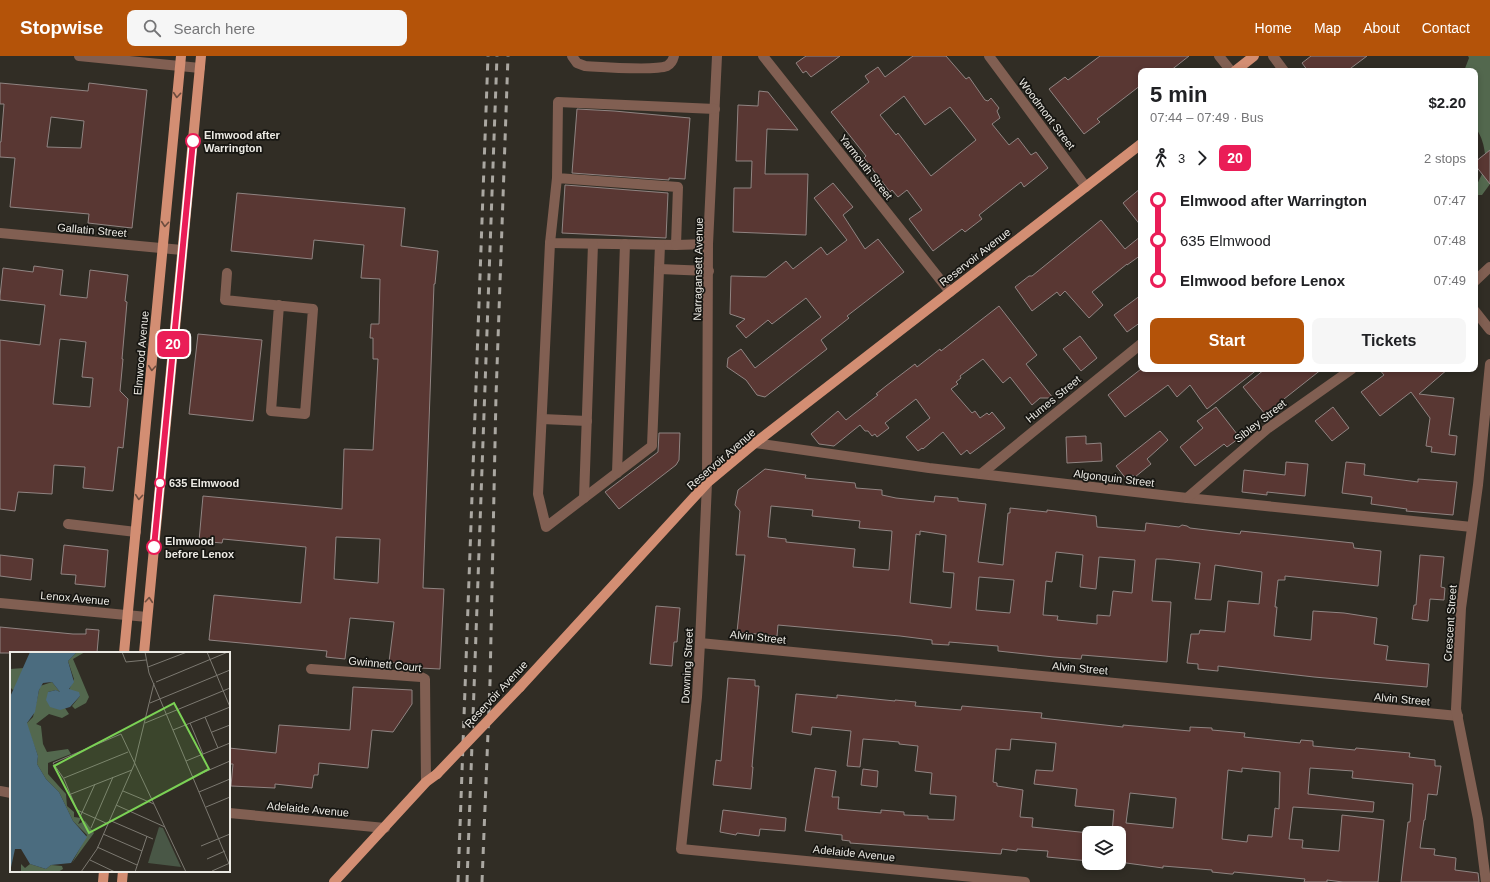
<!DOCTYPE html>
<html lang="en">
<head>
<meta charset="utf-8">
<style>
	:root { --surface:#fff; --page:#f6f6f6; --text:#202124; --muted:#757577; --accent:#b45309 }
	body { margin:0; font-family:Helvetica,sans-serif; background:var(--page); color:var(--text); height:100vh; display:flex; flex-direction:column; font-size:15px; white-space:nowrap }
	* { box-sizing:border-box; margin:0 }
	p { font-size:13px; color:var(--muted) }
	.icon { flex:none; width:22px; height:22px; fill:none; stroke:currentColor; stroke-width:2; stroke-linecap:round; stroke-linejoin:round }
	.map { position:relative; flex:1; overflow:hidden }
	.drawer { position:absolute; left:1138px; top:12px; width:340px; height:304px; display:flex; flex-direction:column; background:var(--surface); border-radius:8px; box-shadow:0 2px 6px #0003 }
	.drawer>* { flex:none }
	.badge { padding:0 8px; border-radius:6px; font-size:14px; line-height:26px }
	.fabs { position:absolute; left:1082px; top:770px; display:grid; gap:8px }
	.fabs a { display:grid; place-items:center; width:44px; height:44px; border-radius:8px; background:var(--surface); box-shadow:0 2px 6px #0003; font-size:20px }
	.map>.badge { position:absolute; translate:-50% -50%; box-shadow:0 0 0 2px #fff }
	.legs { display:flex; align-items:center; gap:6px; height:44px; padding:0 12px; font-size:13px }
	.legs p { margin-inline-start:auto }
	.overview { display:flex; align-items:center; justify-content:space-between; height:68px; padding:0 12px }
	h1 { font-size:22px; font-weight:600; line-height:30px }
	.primary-button { display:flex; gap:8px; margin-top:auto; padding:8px 12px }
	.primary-button a { flex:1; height:46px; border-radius:8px; background:var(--accent); color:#fff; font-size:16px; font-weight:600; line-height:46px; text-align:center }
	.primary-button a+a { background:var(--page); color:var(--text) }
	ul { padding:0 12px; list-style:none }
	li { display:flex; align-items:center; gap:14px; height:40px; font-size:15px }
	li i { display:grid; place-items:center; width:6px; height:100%; margin:0 5px; background:currentColor }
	li i::after { content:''; width:10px; height:10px; margin:-5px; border:3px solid; border-radius:50%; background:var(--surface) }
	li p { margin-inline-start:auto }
	li:first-child i { background:linear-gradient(#0000 50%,currentColor 0) }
	li:last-child i { background:linear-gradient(currentColor 50%,#0000 0) }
	header { display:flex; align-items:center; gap:24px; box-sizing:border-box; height:56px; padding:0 20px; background:var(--accent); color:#fff }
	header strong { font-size:19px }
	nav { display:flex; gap:22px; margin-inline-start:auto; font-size:14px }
	.search { width:280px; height:36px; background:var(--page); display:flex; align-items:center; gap:10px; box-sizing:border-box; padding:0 14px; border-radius:8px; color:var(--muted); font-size:15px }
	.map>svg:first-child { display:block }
</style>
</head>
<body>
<header>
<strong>Stopwise</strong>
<div class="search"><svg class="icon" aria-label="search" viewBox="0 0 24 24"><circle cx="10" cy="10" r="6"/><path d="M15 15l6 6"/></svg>Search here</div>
<nav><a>Home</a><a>Map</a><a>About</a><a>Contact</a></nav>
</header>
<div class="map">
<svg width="1490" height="826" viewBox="0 0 1490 826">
	<rect width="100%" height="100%" fill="#312d25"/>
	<path fill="#53684e" d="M1468,0H1490V128L1482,139H1475C1475,129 1481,122 1484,113C1488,103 1483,79 1475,72V15H1464L1469,2Z"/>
	<g fill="#593733" stroke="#908482" fill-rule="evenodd">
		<polygon points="806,0 840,0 811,21 806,15 803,17 796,7"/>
		<path d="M913,0H946L966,23L969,21L985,44L988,45L991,42L999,52L997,55L1000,62L992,68L1009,89L1018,82L1031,99L1036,96L1048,112L1024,131L1021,126L979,159L982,163L965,176L962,173L933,195L909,163L922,154L907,134L898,141L892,134L890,136L864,102L866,100L831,56L869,26L865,20L878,11L885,21ZM904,40L925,69L950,51L976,84L931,120L898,77L896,79L880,59Z"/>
		<polygon points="1100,0 1189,0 1170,15 1141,15 1141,29 1097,63 1100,66 1084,78 1049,33 1065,21 1068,24"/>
		<polygon points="1311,0 1367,0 1347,15 1308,15 1302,7"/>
		<path d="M0,27L88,35L89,27L147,34L132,172L88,167L89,158L10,151L15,102L0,101V86H1L4,48H0ZM51,61L84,65L81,92L47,91Z"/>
		<polygon points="759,35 768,36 798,74 767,73 765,118 808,118 806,179 733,176 734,132 751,132 752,105 736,105 738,49 758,50"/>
		<polygon points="577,53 614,55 690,62 685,123 669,122 669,124 572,117"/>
		<polygon points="1490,94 1490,128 1475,109 1475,106"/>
		<polygon points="833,127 853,151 843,159 865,193 878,183 904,216 847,260 849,262 821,284 827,293 765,341 757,339 746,324 727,311 728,302 741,293 755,312 821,261 806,242 772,268 768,264 746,282 736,270 745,263 730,258 731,220 766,221 786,205 793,213 821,191 827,199 847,184 814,142"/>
		<polygon points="565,129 668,137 666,182 562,177"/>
		<polygon points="1141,132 1141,170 1123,147"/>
		<path d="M237,137L405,152L401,190L438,195L435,228H434L423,532L444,533L440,613L420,612V610L389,606L394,566L350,562L345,603L326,601L327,595L209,584L214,539L301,547L306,491L223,483L222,487L199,485L203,440L342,453L344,393L373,394L378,303H373V282H370L371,268H379L380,223L361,222L364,189L314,184L312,203L231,195ZM336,481L380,483L378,527L334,523Z"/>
		<polygon points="1101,164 1125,193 1141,180 1141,199 1127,209 1127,208 1092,236 1103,249 1089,262 1065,235 1060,240 1057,236 1032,255 1015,231 1029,220 1032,220"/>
		<path d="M34,210L63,214L60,239L87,242L90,214L128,219L125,245L127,246L122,303H123L120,335L128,343L123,392L118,391L113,435L83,432L85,411L54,409L52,438L18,436L15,455L0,453V284L40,289L45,249L0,244V240L3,212L33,216ZM60,283L86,286L82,321L93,322L90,351L53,348Z"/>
		<polygon points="1141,239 1141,266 1127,276 1114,259"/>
		<polygon points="999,250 1037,299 1026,308 1053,342 1040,342 1032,349 1010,321 1003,327 983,303 960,320 961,322 956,326 958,328 951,333 972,357 975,355 980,362 987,357 989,359 992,356 1005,372 970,398 967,394 961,399 943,376 923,393 922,392 918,395 906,381 930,362 916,343 885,367 889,372 877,381 875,378 872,380 868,375 865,375 860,369 834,390 819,388 811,378 838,355 846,364 878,339 876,338 886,330 915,308 917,311 940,293 941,295"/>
		<polygon points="198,278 262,284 253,365 189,358"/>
		<polygon points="1080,280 1097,302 1081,315 1063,293"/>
		<polygon points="1141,313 1258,313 1207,353 1190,329 1177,341 1168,329 1125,361 1108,339"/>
		<polygon points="1265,313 1322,313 1265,358 1243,331"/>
		<polygon points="1379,313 1448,313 1419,338 1454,342 1449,379 1457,380 1455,399 1431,396 1432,391 1426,390 1430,362 1411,336 1380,360 1361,336 1384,319"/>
		<polygon points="1216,351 1237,378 1235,379 1238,383 1227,391 1224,388 1195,410 1180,391 1203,372 1197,365"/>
		<polygon points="1333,351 1349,372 1332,385 1315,365"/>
		<polygon points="1160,375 1168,384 1147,403 1151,408 1135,421 1133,419 1127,424 1116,410"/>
		<polygon points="659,377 680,377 679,404 676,409 619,453 605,436 658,396"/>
		<polygon points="1086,380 1086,388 1101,387 1102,405 1067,407 1066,381"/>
		<polygon points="1286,406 1308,408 1305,440 1267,436 1267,439 1242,436 1244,414 1285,419"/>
		<polygon points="1346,406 1365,408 1364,419 1418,426 1418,423 1457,426 1453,459 1406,455 1407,453 1371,448 1372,441 1342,437"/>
		<path d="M765,413L806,419L805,422L855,427L856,432L882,434V439L896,442L934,446L935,440L958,442V445L986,448L978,506L1003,509L1008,457H1010V452L1047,456V454L1096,460L1097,471L1145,475L1146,467L1179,471L1182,469L1187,470L1190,472L1240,478L1241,475L1353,487L1354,492L1381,495L1378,530L1285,520V524H1278L1275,551H1277L1274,580L1311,584L1313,555L1344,557L1377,562L1374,588L1388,590L1386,604L1429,608L1427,631L1314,621L1218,610V615L1198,613V608L1187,607L1191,578H1199L1200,574L1225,576L1228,545L1259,548L1262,516L1215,509L1211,544L1195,543L1200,507L1164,503H1156L1152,545L1171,546L1167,606L1082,599L1081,603L1054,601L998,595V590L949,586V589L932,588V584L900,580L778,569L777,580L737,576L745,499H736L740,455L735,449L738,434ZM771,450L813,454L812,460L860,465L859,472L892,475L889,514L853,511L855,493L786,486V483L768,481ZM920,475L946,479L943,516L954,517L951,552L910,547L916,478L920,479ZM1056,496L1083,499L1080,531L1096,533L1099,501L1135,504L1132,537L1113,535L1110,560L1097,559V568L1057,564L1058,560L1043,559L1046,525L1052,526ZM979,521L1014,524L1010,557L976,554Z"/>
		<polygon points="64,489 108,494 105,531 75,528 76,519 61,518"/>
		<polygon points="0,499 33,503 31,524 0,520"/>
		<polygon points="1420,499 1444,501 1441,531 1445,532 1444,544 1430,543 1428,565 1412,563 1414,549 1416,549"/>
		<polygon points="656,550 680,552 677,586 674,586 672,610 650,608"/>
		<polygon points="0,571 73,578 86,578 86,573 99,574 97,597 0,597"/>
		<polygon points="728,622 755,624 755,630 759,630 752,711 753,711 751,733 713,729 716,704 721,705"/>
		<polygon points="353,631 412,634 412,648 393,676 372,674 368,712 319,707 318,719 314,719 312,732 275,728 275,732 231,730 233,708 229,708 229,692 276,697 279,669 350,674"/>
		<path d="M796,638L837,642V639L895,645V644L916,646L915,650L961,654L962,650L1042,657L1041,662L1123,671V669L1190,675V671L1212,672V674L1245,677L1244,681L1300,687L1301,684L1313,685V690L1355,694L1356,692L1377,694L1410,697L1409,701L1435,704V710H1441L1437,739L1428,738L1425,764H1424L1420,792L1435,793L1434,799L1456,802L1455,814L1478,817L1479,826H1401L1408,766H1410L1413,728L1352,722L1353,715L1310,712L1308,738L1374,746L1373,756L1293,751L1289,783L1303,784L1302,792L1339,795L1342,759L1384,764L1378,826H1343L1327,824V826H1304L1305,823L1234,816L1233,818H1231L1212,816V814L1163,810V812L1119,806V777H1112L1114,754L1075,750L1077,733L1034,728L1036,714L1053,715L1056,687L1011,683L1010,694L996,693L993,726L997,727V730L1023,734L1020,761L1033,762L1032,771L1089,777V805L1047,801L1048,795L1017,793V795L1002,793L1001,798L850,787V785L842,784V779L805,775L815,712L836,715L832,741H839L838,753L881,757V754L904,756V759L928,760V763L954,764L956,740L930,738L932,717L915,715L918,690L899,688V686L863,683L860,711L847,710L851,675L812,671L811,679L792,676ZM1242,712L1280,716L1279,753L1275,752L1272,781L1248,779L1247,786L1222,783L1228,714L1242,716ZM1130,737L1176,742L1173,772L1126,767Z"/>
		<polygon points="863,713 878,715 877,731 861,729"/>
		<polygon points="723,754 786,762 785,775 760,773 759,780 737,777 736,779 720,776"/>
	</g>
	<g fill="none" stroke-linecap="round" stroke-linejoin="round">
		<g stroke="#815f52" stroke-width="10">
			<polyline points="79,0 200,12"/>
			<path d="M572,0L577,7L585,10C602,11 654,15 667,10C671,8 673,4 674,0"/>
			<polyline points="717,0 708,188 707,427 700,587 697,641 681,793 1025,826"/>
			<polyline points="763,0 950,236"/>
			<polyline points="989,0 1086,131"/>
			<polyline points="1219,0 1231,15"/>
			<polyline points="1273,0 1284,15"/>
			<polyline points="557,122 678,131 676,189 550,187 557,122 558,46 715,53"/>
			<polyline points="0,177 182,194"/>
			<polyline points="550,187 538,438 546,471 652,390 660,189"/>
			<polyline points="676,189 708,188"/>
			<polyline points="659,213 709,215"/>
			<polyline points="227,217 225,244 313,253 305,358 271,355 279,249"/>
			<polyline points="1475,225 1490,211"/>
			<polyline points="1475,255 1490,274"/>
			<polyline points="542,363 587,365"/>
			<polyline points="755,387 929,412 1187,442 1472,471"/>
			<polyline points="617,417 625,188"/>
			<polyline points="981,418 1141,288"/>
			<polyline points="584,442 593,188"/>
			<polyline points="1187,442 1267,373 1352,313"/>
			<polyline points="68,468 136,476"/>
			<polyline points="0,547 147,561"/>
			<polyline points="700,587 1458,660"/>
			<polyline points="311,613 421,621 425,623 426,726"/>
			<polyline points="0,735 11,737"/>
			<polyline points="229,757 385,772"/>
			<polyline points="1486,826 1478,763 1456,653 1461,552 1478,429 1490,308"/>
		</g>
		<g stroke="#d38e73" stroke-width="10">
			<polyline points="1235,15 1254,0"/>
			<polyline points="124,597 181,0"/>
			<polyline points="144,597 201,0"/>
			<polyline points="520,631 707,427 755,387 1141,88"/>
			<polyline points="103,826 104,815"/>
			<polyline points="122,826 123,815"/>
			<polyline points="334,826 426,726 437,718"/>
		</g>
		<g stroke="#aaa7a1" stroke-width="3" stroke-dasharray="7 7" stroke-linecap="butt">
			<polyline points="458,826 488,0"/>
			<polyline points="467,826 497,0"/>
			<polyline points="482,826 490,627 496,340 508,0"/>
		</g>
		<polyline stroke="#d38e73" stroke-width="10" points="437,718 520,631"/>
	</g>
	<defs><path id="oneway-chevron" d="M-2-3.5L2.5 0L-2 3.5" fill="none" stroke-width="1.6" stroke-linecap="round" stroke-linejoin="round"/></defs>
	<g stroke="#6c4c3e">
		<use href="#oneway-chevron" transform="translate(177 39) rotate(95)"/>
		<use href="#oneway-chevron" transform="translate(165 168) rotate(95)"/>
		<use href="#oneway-chevron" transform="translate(152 312) rotate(95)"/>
		<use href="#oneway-chevron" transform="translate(139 441) rotate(95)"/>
		<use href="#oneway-chevron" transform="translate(149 544) rotate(-85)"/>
	</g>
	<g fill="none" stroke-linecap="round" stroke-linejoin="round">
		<g stroke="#fff" stroke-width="9">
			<polyline id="line-1" points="154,491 193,85"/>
		</g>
		<use href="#line-1" stroke="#ea1d57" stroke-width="6"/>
	</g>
	<g fill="#fff" stroke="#ea1d57" stroke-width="2">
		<circle cx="193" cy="85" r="7"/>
		<circle cx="160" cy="427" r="5"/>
		<circle cx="154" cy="491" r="7"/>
	</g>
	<g text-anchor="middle" stroke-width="3.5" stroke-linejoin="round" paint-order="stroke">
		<g font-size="11" fill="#eceae4" stroke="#171612">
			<text transform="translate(1047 58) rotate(53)" y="4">Woodmont Street</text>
			<text transform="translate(866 111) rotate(52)" y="4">Yarmouth Street</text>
			<text transform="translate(92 174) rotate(5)" y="4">Gallatin Street</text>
			<text transform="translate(975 201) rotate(-38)" y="4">Reservoir Avenue</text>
			<text transform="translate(698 213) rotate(-89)" y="4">Narragansett Avenue</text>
			<text transform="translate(141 297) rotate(-85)" y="4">Elmwood Avenue</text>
			<text transform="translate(1053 343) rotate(-39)" y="4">Humes Street</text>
			<text transform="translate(1260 365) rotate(-38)" y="4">Sibley Street</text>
			<text transform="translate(721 403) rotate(-41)" y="4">Reservoir Avenue</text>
			<text transform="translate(1114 422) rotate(7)" y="4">Algonquin Street</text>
			<text transform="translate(75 542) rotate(5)" y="4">Lenox Avenue</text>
			<text transform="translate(1450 567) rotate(-86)" y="4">Crescent Street</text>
			<text transform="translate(758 581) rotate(6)" y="4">Alvin Street</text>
			<text transform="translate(385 608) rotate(6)" y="4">Gwinnett Court</text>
			<text transform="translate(687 610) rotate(-87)" y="4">Downing Street</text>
			<text transform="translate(1080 612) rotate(5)" y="4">Alvin Street</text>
			<text transform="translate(496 638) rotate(-47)" y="4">Reservoir Avenue</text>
			<text transform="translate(1402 643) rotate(5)" y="4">Alvin Street</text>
			<text transform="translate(308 753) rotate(5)" y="4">Adelaide Avenue</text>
			<text transform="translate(854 797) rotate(6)" y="4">Adelaide Avenue</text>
		</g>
		<g font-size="11" font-weight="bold" fill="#eceae4" stroke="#171612" text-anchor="start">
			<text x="204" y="83">Elmwood after<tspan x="204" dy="13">Warrington</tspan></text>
			<text x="169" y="431">635 Elmwood</text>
			<text x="165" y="489">Elmwood<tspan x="165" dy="13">before Lenox</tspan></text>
		</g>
	</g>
	<g transform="translate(10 596)">
		<rect width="220" height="220" fill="#312d25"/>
		<path d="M149,175L153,176L171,215L138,211Z" fill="#495746"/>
		<path d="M67,0H75L63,7L79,45L76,51L65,57L62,54L70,44L59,38L64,27L58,9ZM14,16L6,35L3,38L0,35V17ZM42,30L50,40L46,38L38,40L46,56H55L59,62L52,66L39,62L26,72L31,74L33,92L37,100L58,97L61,102L38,111V122L56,142L57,154L64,160V165L71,166L68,172L75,169L84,181L62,211L77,183L63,169L49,140L36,127L27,112L28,104L17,74V71L23,65L30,34ZM11,212L15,216L20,212L36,217L41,213L52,214L53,217L48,220H11Z" fill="#53684e"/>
		<path d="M20,0H67L58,9L64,30L59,37L69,40L70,44L60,55L50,58L40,55L36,48L38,40L46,38L50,40L42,30L33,31L29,38L25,60L17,71L28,104L27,112L36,127L49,140L63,169L77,185L61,211L41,213L36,217L20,212L11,197H5L0,220V45Z" fill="#4b6c7f"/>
		<path fill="none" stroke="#7c7971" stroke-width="1" d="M112,0L116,10L136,8M135,0L139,21L220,214M197,0L220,55M138,15L177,0M146,30L218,0M140,51L220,18M195,65L208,96M135,71L220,36M180,71L193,102M163,78L220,55M202,80L220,73M176,109L220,91M183,125L220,109M54,126L118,100M113,139L144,152M189,140L220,127M61,142L122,118M106,153L155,175M196,155L220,145M70,165L85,132M99,168L143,187M98,172L67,158L54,127L43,111L111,82L176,220M81,176L103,125M93,182L132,199M191,194L220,182M87,195L127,213M197,207L215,199M80,208L105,220M202,219L220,211M71,220L87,197L124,113L144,31M125,220L137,184"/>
		<path fill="#7bd155" fill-opacity="0.15" stroke="#7bd155" stroke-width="2" d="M164,51L199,117L79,181L44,114Z"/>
		<rect width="220" height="220" fill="none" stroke="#eceae4" stroke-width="2"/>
	</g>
</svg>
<div class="fabs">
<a><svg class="icon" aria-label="layers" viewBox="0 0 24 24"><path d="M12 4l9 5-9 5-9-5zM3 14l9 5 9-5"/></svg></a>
</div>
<b class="badge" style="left:173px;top:288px;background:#ea1d57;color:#fff">20</b>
<section class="drawer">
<div class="overview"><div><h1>5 min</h1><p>07:44 – 07:49 · Bus</p></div><b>$2.20</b></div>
<div class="legs"><svg class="icon" aria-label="walk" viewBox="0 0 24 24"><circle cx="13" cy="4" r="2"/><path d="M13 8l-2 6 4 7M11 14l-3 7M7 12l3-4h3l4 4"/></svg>3<svg class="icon" aria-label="forward" viewBox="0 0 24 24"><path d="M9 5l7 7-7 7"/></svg><b class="badge" style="background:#ea1d57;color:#fff">20</b><p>2 stops</p></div>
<ul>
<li><i style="color:#ea1d57"></i><b>Elmwood after Warrington</b><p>07:47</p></li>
<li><i style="color:#ea1d57"></i><span>635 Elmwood</span><p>07:48</p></li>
<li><i style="color:#ea1d57"></i><b>Elmwood before Lenox</b><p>07:49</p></li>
</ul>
<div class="primary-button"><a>Start</a><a>Tickets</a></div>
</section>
</div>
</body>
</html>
